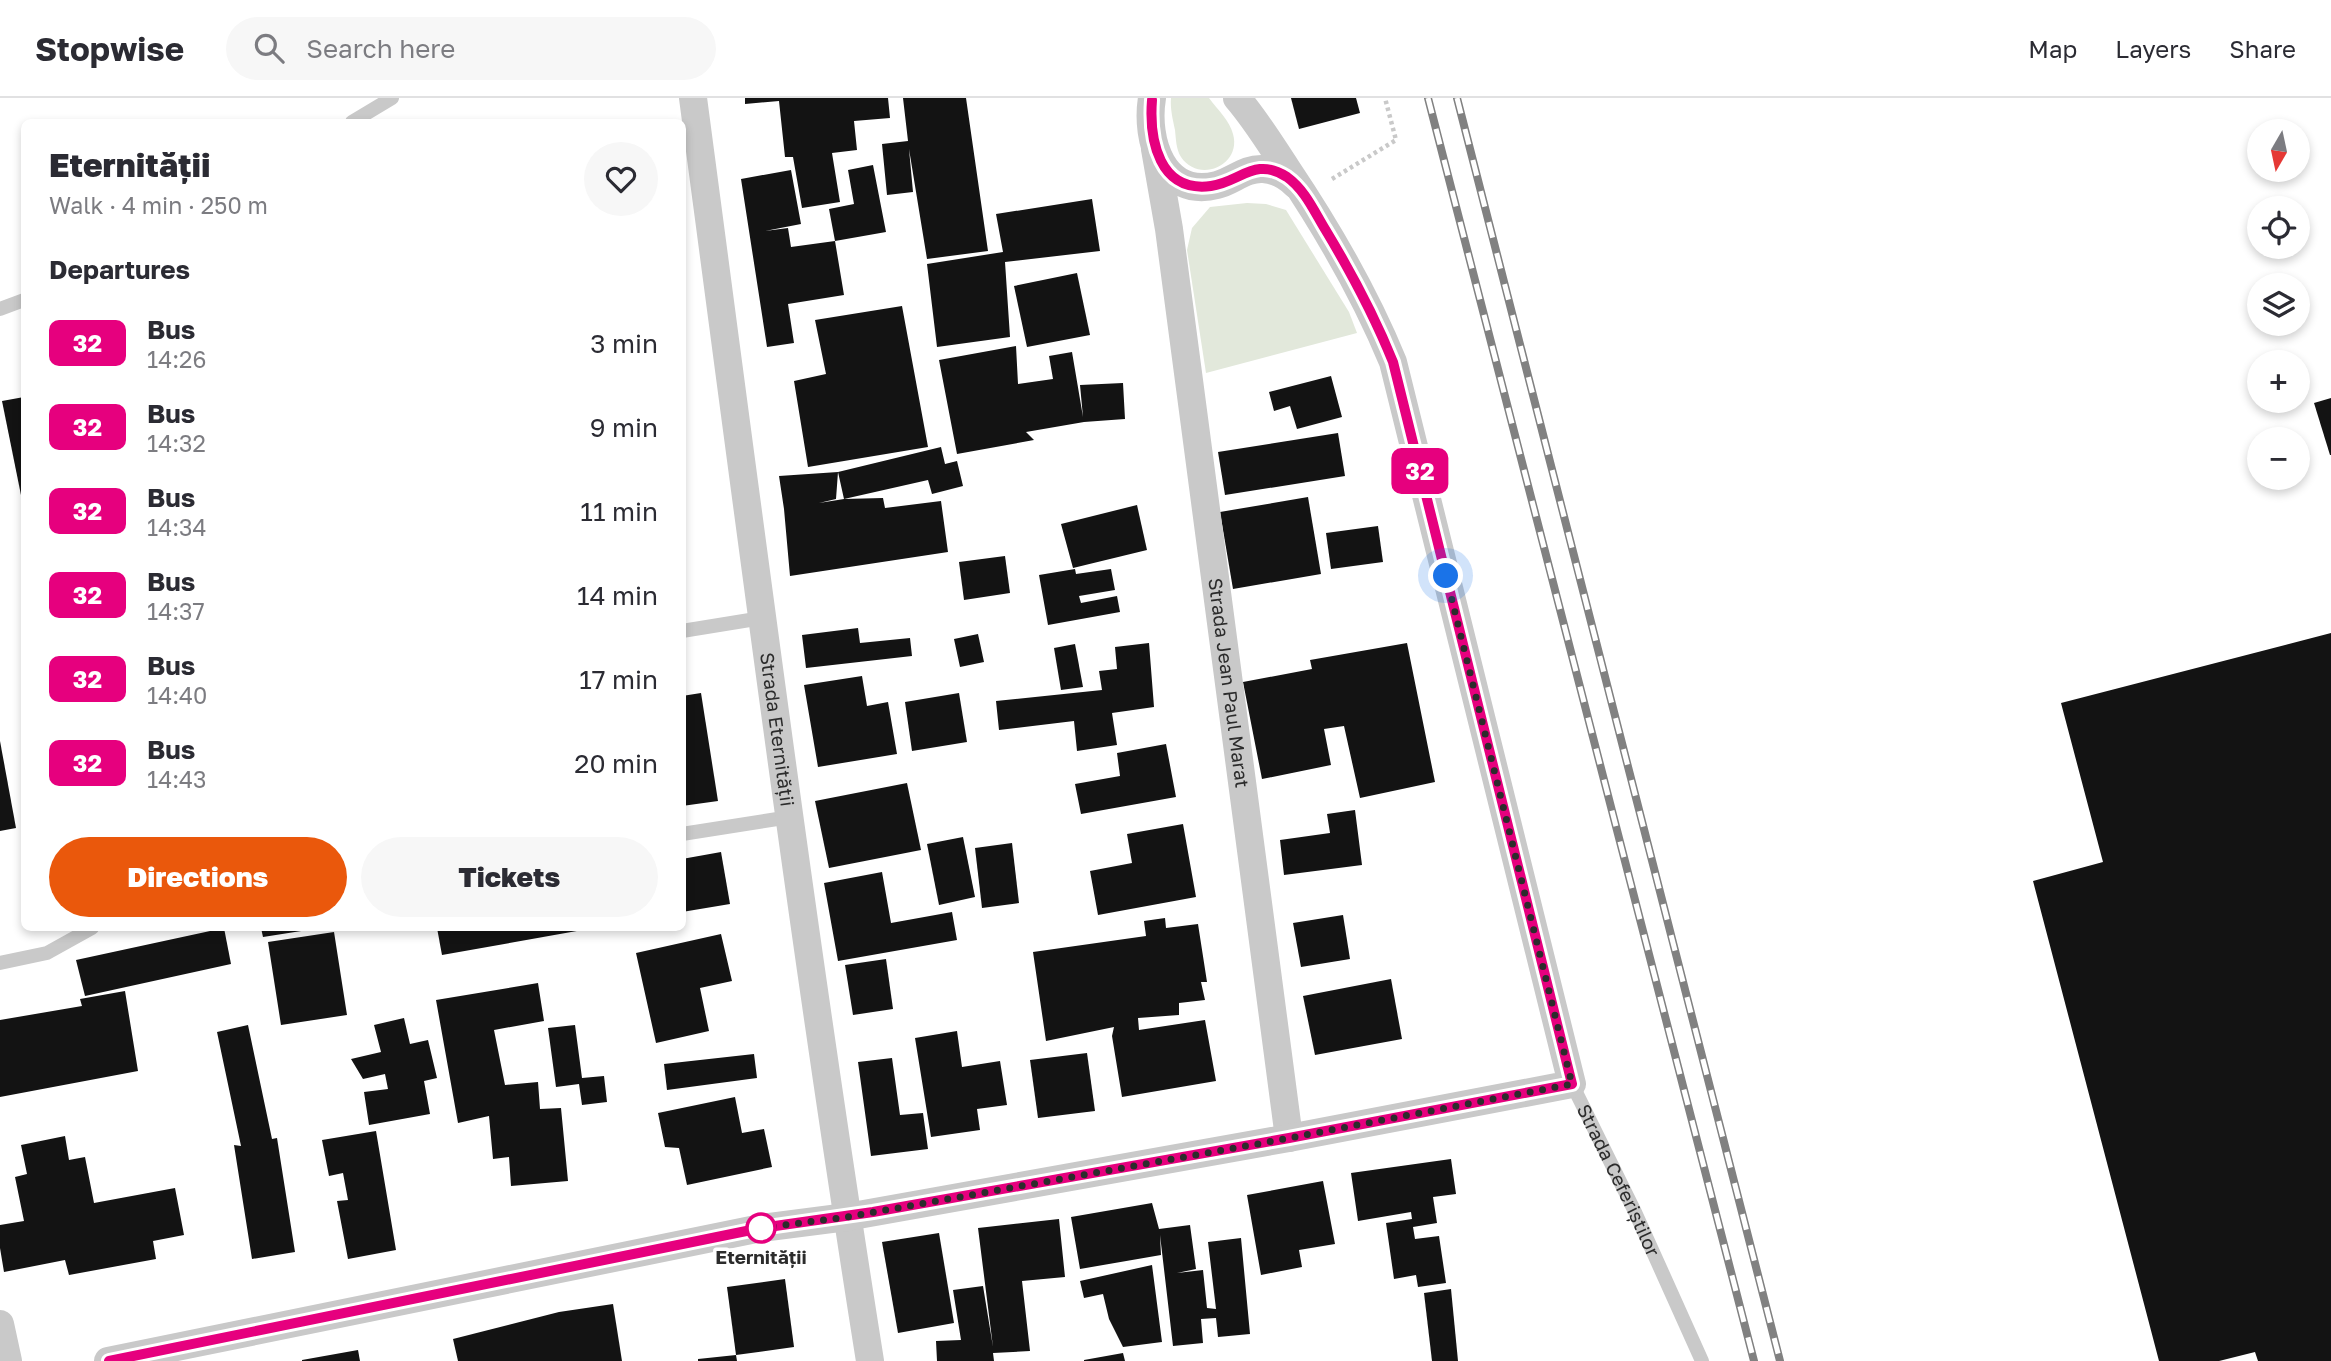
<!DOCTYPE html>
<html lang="en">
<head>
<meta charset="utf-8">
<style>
	:root { --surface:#fff; --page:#f7f7f7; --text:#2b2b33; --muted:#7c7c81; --line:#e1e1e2; --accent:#ea580c }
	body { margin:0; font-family:"Golos Text",sans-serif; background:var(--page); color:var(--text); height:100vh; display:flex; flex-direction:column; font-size:26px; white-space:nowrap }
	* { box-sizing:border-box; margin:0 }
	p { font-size:23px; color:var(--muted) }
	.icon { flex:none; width:38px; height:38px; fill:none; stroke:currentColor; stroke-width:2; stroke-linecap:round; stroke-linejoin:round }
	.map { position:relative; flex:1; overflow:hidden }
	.details { position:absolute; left:21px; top:21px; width:665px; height:812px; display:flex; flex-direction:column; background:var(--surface); border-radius:10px; box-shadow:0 4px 10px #0003 }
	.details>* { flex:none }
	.badge { padding:0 14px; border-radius:10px; font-size:24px; line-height:46px }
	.needle { width:46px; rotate:189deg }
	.buttons { position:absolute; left:2247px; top:21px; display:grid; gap:14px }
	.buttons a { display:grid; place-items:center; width:63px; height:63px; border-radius:50%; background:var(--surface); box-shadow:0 4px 10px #0003; font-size:35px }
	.you { position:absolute; width:35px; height:35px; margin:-18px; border:5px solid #fff; border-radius:50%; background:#1a73e8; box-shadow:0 0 0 10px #1a73e833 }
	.map>.badge { position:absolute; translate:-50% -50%; box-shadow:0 0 0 4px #fff }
	h2 { padding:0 28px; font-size:26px; line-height:63px }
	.round { display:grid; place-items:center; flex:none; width:74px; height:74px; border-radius:37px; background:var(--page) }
	.head { display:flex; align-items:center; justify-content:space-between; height:119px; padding:0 28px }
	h1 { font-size:33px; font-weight:800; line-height:52px }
	.primary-button { display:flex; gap:14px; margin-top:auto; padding:14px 28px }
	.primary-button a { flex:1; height:80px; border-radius:42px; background:var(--accent); color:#fff; font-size:28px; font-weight:800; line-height:80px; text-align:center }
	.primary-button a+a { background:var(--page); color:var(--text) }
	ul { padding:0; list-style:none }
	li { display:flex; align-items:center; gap:21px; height:84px; padding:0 28px }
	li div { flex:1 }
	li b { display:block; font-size:26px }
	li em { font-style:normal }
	li .badge { min-width:77px; font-weight:700; text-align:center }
	header { display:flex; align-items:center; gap:42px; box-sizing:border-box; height:98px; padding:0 35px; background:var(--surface); border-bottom:2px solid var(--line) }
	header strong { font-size:33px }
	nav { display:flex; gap:38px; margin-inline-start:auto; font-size:24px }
	.search { width:490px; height:63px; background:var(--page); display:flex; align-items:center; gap:18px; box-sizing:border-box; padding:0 24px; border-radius:38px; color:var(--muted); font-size:26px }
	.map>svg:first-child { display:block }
</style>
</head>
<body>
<header>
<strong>Stopwise</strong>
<div class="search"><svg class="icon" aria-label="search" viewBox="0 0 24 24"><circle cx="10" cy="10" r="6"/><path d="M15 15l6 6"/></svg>Search here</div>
<nav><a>Map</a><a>Layers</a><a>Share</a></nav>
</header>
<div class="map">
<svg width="2331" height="1263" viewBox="0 0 2331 1263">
	<rect width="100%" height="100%" fill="#fff"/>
	<g fill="#e2e8db">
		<path d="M1171,0H1209C1217,11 1230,23 1233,36C1242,67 1199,86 1181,59C1176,51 1176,41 1175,32C1173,22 1170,11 1171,0Z"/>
		<polygon points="1247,105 1266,106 1286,112 1349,214 1357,235 1206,275 1187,152 1192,130 1210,109"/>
	</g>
	<g fill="#131313">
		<polygon points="745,0 888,0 890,20 854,23 857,52 832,55 840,104 802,110 793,59 785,59 779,3 745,6"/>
		<polygon points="903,0 966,0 988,153 927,161 909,51 913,94 887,97 882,46 908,43"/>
		<polygon points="1291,0 1356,0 1360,15 1299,31"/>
		<polygon points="873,67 886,134 835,143 829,111 854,106 848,72"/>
		<polygon points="791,72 801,126 765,133 788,130 791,149 835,143 844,197 788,206 794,245 767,249 741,81"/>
		<polygon points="1092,101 1100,153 1005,164 1010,239 937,249 927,166 1003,154 996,116"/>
		<polygon points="1077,175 1090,237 1027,249 1014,188"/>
		<polygon points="902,208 928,349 808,369 794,283 826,276 815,222"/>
		<polygon points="1016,248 1018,286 1053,281 1049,258 1072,254 1083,319 1080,287 1123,285 1125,321 1084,324 1026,334 1034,342 957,356 939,262"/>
		<polygon points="1331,278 1342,319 1297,331 1290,308 1274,313 1269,294"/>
		<polygon points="24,299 24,407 23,407 2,303"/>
		<polygon points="2331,300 2331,357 2330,357 2314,305"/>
		<polygon points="1338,335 1345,378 1225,397 1218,354"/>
		<polygon points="941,349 945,366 957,363 963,388 932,396 928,382 844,401 883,400 885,410 941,403 948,454 790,478 784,411 779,378 838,374 836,401 819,405 844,401 838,374"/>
		<polygon points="1308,399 1321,476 1233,491 1220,414"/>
		<polygon points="1137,407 1147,452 1073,470 1061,426"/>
		<polygon points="1378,428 1383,464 1331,471 1326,435"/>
		<polygon points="1005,458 1010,495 964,502 959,464"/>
		<polygon points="1075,471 1076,476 1111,471 1115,492 1079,498 1081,505 1117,498 1120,514 1048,527 1039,477"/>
		<polygon points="858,530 860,545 910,540 912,558 806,570 802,537"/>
		<polygon points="2331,535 2331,1263 2258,1263 2255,1254 2219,1263 2159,1263 2033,783 2103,764 2061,605"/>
		<polygon points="978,536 984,564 960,569 954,541"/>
		<polygon points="1149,545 1154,609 1112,615 1117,647 1077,653 1074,623 999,632 996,603 1102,592 1099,573 1117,571 1115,549"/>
		<polygon points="1407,545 1435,684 1360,700 1344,628 1324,631 1331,667 1262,681 1243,584 1312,571 1310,562"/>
		<polygon points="1075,546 1083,589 1061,592 1054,550"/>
		<polygon points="862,578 867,608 888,604 897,656 818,669 804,587"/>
		<polygon points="701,595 718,703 682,708 682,598"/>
		<polygon points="959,595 967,644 912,653 905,604"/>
		<polygon points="0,643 16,730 0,733"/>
		<polygon points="1166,646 1176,699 1081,716 1075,686 1120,678 1117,655"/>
		<polygon points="907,685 921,752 829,770 815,703"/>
		<polygon points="1355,712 1362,767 1284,777 1280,742 1330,735 1327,716"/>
		<polygon points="1183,726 1196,799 1098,817 1090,773 1132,765 1127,736"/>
		<polygon points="963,739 975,799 939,807 927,746"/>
		<polygon points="1012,745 1019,805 982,810 975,750"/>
		<polygon points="721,754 730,806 682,814 682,761"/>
		<polygon points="882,774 891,825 952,814 957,842 838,863 824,785"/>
		<polygon points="1343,817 1350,861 1301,869 1293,825"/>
		<polygon points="1165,820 1166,830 1198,826 1207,884 1201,884 1205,902 1179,905 1179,917 1138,920 1139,932 1205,922 1216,983 1122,999 1112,938 1114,929 1046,943 1033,854 1146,838 1144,823"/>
		<polygon points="224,830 231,866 85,898 76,862"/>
		<polygon points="261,830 314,830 314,831 263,839"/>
		<polygon points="437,830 588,830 588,831 442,857"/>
		<polygon points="334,834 347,917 281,927 268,844"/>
		<polygon points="721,836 732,883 700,890 709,933 656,945 636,855"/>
		<polygon points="886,861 893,911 853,917 845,867"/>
		<polygon points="1391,881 1402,941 1315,957 1303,898"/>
		<polygon points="538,885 544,923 494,932 505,987 538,984 540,1011 561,1010 568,1083 511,1088 509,1059 493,1061 489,1018 458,1025 436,902"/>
		<polygon points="125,893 138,973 0,999 0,922 82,908 80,901"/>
		<polygon points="404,920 410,946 428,942 437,980 424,983 430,1016 369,1027 364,994 388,991 385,976 363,981 351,961 381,954 374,927"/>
		<polygon points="248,927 272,1041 277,1040 295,1154 252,1161 234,1047 241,1048 217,934"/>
		<polygon points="575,927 582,980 604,978 607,1004 582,1007 579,986 556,989 548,930"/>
		<polygon points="957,933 962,969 1000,963 1007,1007 977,1011 980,1032 931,1039 915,940"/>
		<polygon points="1087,955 1095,1013 1038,1020 1030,962"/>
		<polygon points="754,956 757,980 667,992 664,966"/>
		<polygon points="892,960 900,1017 923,1015 928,1051 871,1058 858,964"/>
		<polygon points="735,999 742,1035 764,1031 772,1069 687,1087 679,1050 665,1049 658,1015"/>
		<polygon points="376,1033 396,1152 348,1161 337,1103 348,1102 343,1075 329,1078 322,1042"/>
		<polygon points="65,1038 69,1062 85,1059 94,1105 175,1090 184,1137 153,1143 156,1161 69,1177 65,1162 4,1174 0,1150 0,1127 24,1123 15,1079 27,1076 21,1047"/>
		<polygon points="1451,1061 1456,1096 1433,1099 1437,1125 1413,1129 1415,1141 1439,1138 1446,1185 1418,1189 1416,1177 1394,1181 1386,1125 1412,1121 1411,1114 1358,1123 1351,1075"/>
		<polygon points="1323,1083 1335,1146 1299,1152 1302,1169 1261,1177 1247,1097"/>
		<polygon points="1152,1105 1159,1131 1190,1127 1196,1171 1177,1175 1203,1172 1207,1210 1216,1211 1208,1144 1241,1140 1250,1236 1218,1239 1216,1220 1201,1221 1203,1245 1173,1248 1160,1137 1161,1157 1080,1171 1071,1119"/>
		<polygon points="1059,1121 1065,1179 1022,1183 1030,1253 993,1255 994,1263 937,1263 936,1243 961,1242 953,1192 983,1188 993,1249 978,1130"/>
		<polygon points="939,1135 954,1225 898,1235 882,1144"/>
		<polygon points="1152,1167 1162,1244 1123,1249 1109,1221 1103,1196 1084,1200 1080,1183"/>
		<polygon points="785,1181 794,1249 736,1257 727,1189"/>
		<polygon points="1451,1191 1458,1263 1432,1263 1424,1195"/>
		<polygon points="613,1206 622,1263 458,1263 453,1241 559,1214"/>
		<polygon points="358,1252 360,1263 302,1263 302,1262"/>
		<polygon points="1123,1255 1125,1263 1084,1263 1084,1262"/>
		<polygon points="736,1257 737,1263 698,1263 698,1261"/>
	</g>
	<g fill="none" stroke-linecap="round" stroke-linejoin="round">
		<polyline stroke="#c9c9c9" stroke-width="4.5" stroke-dasharray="3.5 3.5" stroke-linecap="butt" points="1332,81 1396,42 1385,0"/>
		<g stroke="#c9c9c9" stroke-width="14">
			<polyline points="352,24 392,0"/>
			<polyline points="0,211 24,202"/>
			<polyline points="682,533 762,520"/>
			<polyline points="682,736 790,719"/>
			<polyline points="0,865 47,855 92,830"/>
			<path id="s1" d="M1572,986L1635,1114L1702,1263"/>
		</g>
		<g stroke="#c9c9c9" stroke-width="28">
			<path id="s2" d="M693,0C749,421 803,843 870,1263"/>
			<path d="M1152,0C1145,42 1163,101 1217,87C1233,83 1245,70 1263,71C1276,72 1287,78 1296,87"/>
			<path id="s3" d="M1155,51L1169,131L1289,1040"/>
			<polyline points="0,1226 8,1263"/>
			<path d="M108,1263L761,1130L847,1119L1289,1040L1572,986L1393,264C1365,196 1328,132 1287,71C1271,47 1256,22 1237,0"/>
		</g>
		<g stroke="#818181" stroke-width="8">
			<g id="rail">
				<polyline points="1428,0 1754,1263"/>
				<polyline points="1457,0 1780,1263"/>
			</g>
		</g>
		<use href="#rail" stroke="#fff" stroke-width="5" stroke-dasharray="16" stroke-linecap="butt"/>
	</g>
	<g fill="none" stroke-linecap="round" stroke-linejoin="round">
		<g stroke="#fff" stroke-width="16">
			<path id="line" d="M109,1263L761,1130L873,1114L1289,1040L1572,986L1393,264C1374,217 1351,174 1325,131C1314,113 1305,92 1287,79C1255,58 1240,84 1211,88C1159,95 1149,42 1152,2"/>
		</g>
		<use href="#line" stroke="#e6007e" stroke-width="10"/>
		<polyline stroke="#2c2c2c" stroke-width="7" stroke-dasharray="0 12.6" points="761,1130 847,1119 1263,1045 1572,986 1446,478"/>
	</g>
	<circle fill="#fff" stroke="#e6007e" stroke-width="3.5" cx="761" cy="1130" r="14"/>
	<g text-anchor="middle" stroke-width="7" stroke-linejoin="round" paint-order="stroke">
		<g font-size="19" fill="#2c2c2c" stroke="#fff">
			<text dy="7" stroke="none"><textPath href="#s3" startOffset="539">Strada Jean Paul Marat</textPath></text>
			<text dy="7" stroke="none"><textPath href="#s2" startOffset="637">Strada Eternității</textPath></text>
			<text dy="7" stroke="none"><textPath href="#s1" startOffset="107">Strada Ceferiștilor</textPath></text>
		</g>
		<g font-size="19" font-weight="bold" fill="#2c2c2c" stroke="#fff">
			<text x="761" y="1166">Eternității</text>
		</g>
	</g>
</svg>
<div class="buttons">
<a><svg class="needle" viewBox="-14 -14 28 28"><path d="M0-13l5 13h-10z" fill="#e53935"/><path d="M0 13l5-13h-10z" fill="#7c7c81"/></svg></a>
<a><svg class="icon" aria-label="locate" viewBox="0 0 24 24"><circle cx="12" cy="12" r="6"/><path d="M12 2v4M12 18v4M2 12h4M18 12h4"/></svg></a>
<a><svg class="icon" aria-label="layers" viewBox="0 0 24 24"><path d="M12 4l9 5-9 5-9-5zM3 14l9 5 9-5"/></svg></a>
<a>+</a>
<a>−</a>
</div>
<div class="you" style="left:1446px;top:478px"></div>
<b class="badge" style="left:1420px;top:373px;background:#e6007e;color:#fff">32</b>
<section class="details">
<div class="head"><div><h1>Eternității</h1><p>Walk · 4 min · 250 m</p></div><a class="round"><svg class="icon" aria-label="heart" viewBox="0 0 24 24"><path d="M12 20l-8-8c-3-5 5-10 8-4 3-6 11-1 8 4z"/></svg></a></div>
<h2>Departures</h2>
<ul>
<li><span class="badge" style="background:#e6007e;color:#fff">32</span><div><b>Bus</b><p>14:26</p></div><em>3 min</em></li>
<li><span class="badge" style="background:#e6007e;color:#fff">32</span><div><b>Bus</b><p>14:32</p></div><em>9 min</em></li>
<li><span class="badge" style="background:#e6007e;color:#fff">32</span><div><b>Bus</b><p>14:34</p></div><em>11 min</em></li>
<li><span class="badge" style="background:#e6007e;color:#fff">32</span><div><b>Bus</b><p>14:37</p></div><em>14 min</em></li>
<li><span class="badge" style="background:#e6007e;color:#fff">32</span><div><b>Bus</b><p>14:40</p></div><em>17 min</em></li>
<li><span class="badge" style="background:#e6007e;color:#fff">32</span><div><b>Bus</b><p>14:43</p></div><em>20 min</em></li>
</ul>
<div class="primary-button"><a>Directions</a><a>Tickets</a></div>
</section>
</div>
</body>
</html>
